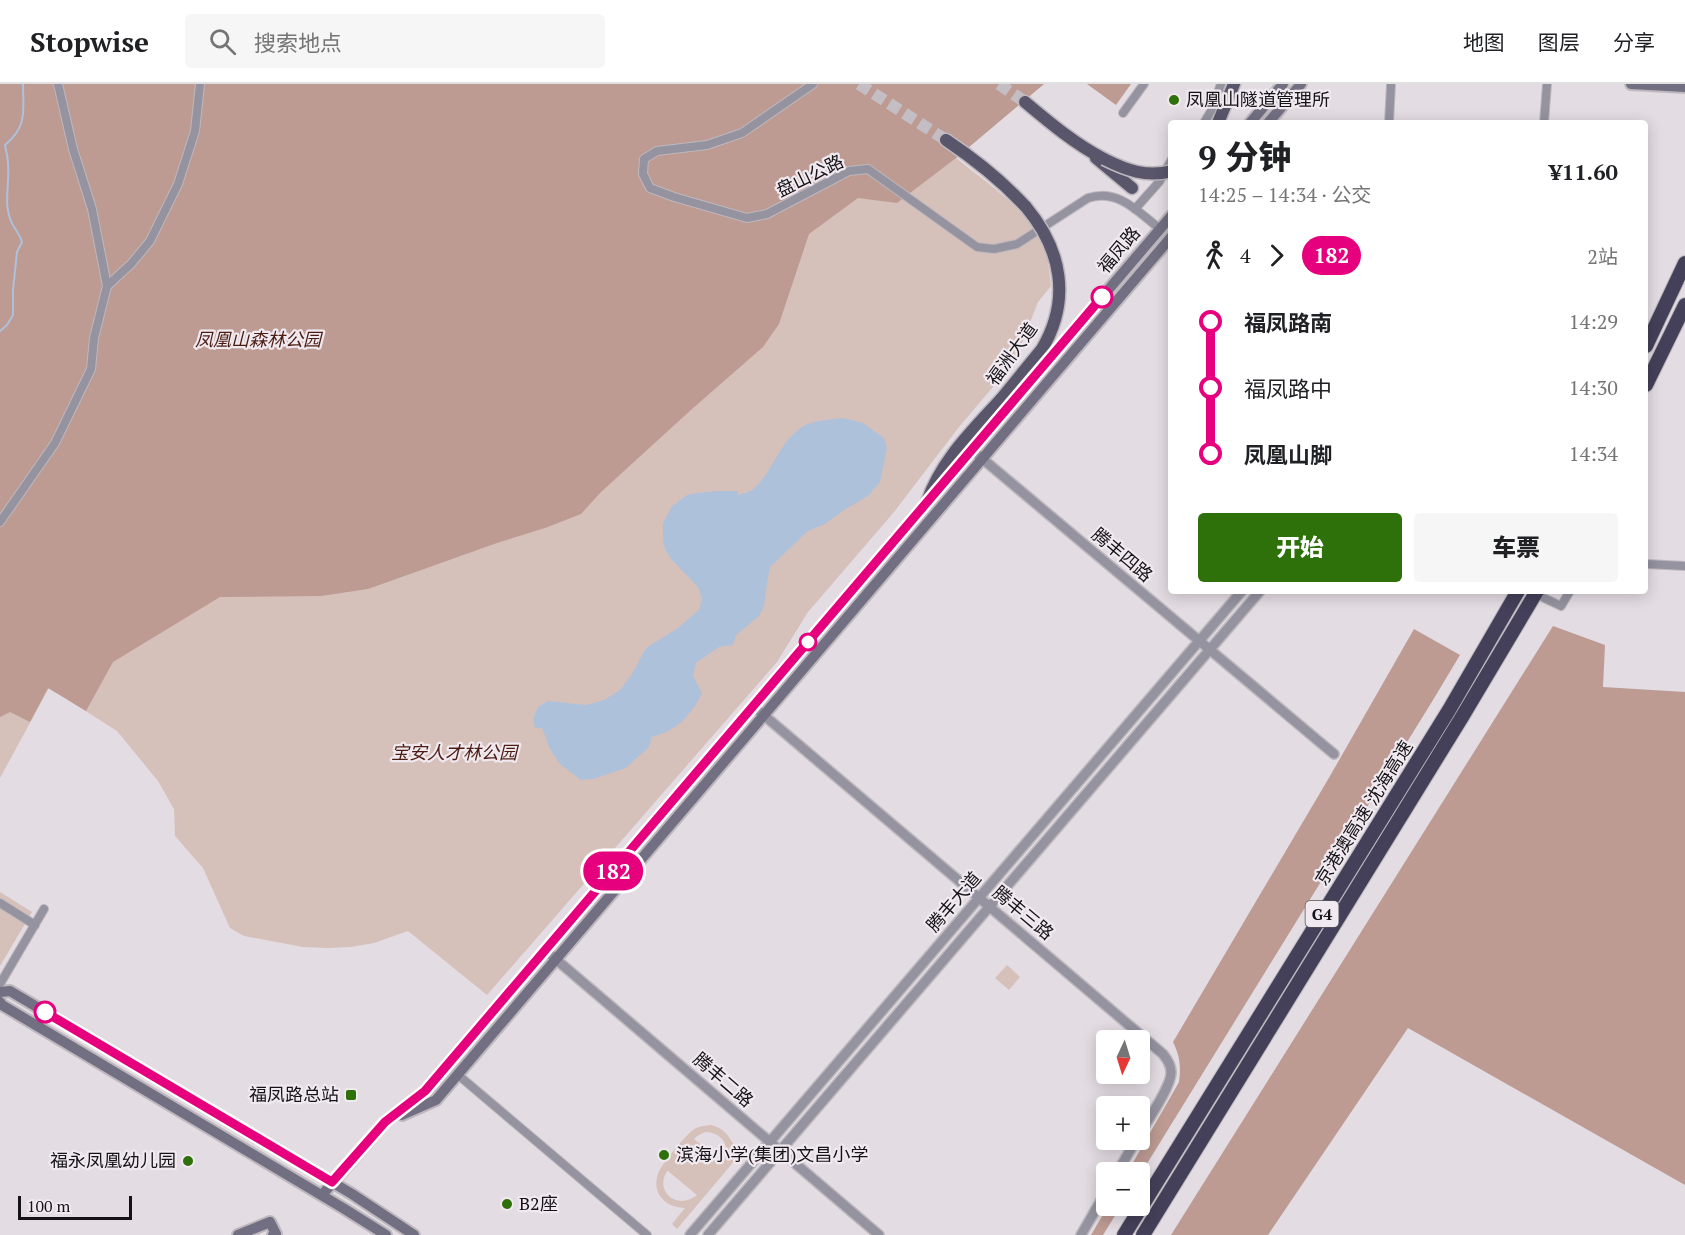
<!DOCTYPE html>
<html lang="zh">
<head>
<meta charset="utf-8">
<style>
	:root { --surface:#fff; --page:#f6f6f6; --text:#202124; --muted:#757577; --line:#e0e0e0; --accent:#2e700a }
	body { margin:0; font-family:"PT Serif","Noto Sans SC",serif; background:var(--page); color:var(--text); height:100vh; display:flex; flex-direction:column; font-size:22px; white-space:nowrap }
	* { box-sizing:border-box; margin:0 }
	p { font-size:20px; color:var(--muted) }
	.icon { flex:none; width:33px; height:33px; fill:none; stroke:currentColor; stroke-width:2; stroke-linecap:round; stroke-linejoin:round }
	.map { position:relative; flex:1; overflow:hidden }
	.drawer { position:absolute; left:1168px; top:36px; width:480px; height:474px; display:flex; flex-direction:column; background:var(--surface); border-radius:6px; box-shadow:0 3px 15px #0003 }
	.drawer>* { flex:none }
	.badge { padding:0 12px; border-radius:20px; font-size:21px; line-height:39px }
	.needle { width:39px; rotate:184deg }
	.controls { position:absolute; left:1096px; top:946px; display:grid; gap:12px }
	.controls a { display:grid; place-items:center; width:54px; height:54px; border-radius:6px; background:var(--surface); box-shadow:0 3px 15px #0003; font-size:30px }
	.scale { position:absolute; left:18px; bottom:15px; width:114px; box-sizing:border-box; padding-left:6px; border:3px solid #161316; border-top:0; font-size:16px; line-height:21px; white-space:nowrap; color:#161316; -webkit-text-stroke:4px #f0e9f0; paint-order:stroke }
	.map>.badge { position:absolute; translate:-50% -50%; box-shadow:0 0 0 3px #fff }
	.legs { display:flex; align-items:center; gap:9px; height:66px; padding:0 30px; font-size:20px }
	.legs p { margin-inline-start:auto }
	.headline { display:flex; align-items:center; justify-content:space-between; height:102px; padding:0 30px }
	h1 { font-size:33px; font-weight:800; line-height:45px }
	.cta { display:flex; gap:12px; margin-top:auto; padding:12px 30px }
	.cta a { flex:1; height:69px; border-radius:6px; background:var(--accent); color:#fff; font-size:24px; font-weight:800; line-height:69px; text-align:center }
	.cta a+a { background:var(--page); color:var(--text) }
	ul { padding:0 30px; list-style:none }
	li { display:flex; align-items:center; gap:21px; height:66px; font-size:22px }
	li i { display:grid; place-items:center; width:9px; height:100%; margin:0 8px; background:currentColor }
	li i::after { content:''; width:15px; height:15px; margin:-8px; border:4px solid; border-radius:50%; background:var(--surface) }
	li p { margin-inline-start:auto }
	li:first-child i { background:linear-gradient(#0000 50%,currentColor 0) }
	li:last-child i { background:linear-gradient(currentColor 50%,#0000 0) }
	header { display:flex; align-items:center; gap:36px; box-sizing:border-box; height:84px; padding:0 30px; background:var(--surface); border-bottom:2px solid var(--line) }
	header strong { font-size:28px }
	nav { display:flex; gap:33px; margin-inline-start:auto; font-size:21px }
	.search { width:420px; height:54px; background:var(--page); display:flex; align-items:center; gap:15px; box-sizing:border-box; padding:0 21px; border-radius:6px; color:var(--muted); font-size:22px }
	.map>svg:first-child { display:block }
</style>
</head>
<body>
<header>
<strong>Stopwise</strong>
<div class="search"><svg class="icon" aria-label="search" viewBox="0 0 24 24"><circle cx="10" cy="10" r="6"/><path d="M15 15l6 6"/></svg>搜索地点</div>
<nav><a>地图</a><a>图层</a><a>分享</a></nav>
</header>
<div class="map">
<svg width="1685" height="1151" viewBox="0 0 1685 1151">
	<rect width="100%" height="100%" fill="#e3dce3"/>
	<g fill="#d6c0ba" fill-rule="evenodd">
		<path d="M0,0H1044L956,74C984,97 1030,127 1043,160C1049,174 1049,188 1051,202L1038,218L1022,259L1014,275L1003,291L959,343L894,428L808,528L777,578L487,911L408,847L374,859L351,863L327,864L303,863L244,852L230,844L203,784L175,752L174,725L158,697L117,647L49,604L0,694Z"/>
		<polygon points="0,808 32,828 0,882"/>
		<polygon points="1007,881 1020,893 1009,906 995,894"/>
		<path d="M711,1041C731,1046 729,1059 741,1069L677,1145L672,1140L685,1124C667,1124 651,1110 658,1090C660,1082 685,1052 693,1046C698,1042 704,1042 711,1041ZM705,1048C723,1048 732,1064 723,1079L694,1055L697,1052ZM667,1087H668L697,1111C678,1127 654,1108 667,1087Z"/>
	</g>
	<g fill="#bd9b93">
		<polygon points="0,0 1044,0 956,74 897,119 858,114 809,150 779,240 763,263 692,325 601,408 581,430 545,444 497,459 368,505 321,512 220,513 113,578 86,627 48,604 30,638 10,628 0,633"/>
		<polygon points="1087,0 1131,0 1116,21"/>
		<polygon points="1553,542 1605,561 1603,603 1685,608 1685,1101 1408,944 1268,1151 1171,1151"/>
		<path d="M1414,545L1460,571L1433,616L1140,1091V1089H1127L1179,998C1181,983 1180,972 1173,958L1330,692Z"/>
		<polygon points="1108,1122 1121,1122 1103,1151 1091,1151"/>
	</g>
	<path fill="#aec1db" d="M843,334L863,339L884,354L887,364L880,398L868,412L844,426L825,440L808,447L770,483L767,499L764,522L759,532L736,551L733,561L719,563L696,579L693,591L702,610C689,633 678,646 652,653L649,663L626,684L593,695L581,696L560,680L550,665L542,644H535L533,634L539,622L548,617L587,621L604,616L620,606L632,590L646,564L678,544L699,526L702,515L698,503L671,475L666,467L663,458V439L672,422L687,411L697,409L717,407H738V411C742,410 748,408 752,406C769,394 779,360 798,346C809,336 829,336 843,334Z"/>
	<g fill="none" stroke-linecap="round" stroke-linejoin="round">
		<path stroke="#aec1db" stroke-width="2" d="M0,247L7,241L13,231V206L17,168L22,158C19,148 14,145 11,137C3,118 10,99 8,80C8,73 6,67 5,61C28,42 23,26 23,0"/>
		<g stroke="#c4bec4" stroke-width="12" stroke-dasharray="12 6" stroke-linecap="butt">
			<polyline points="859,0 946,56"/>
			<polyline points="999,0 1025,18"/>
		</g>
		<g stroke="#beb8be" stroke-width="10">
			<g id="minor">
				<path d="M813,0L742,49L707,61L657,67L644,75L643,90L650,104L674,113L747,134L767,130L849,87L868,85L977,163L994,165L1017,160L1088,114C1118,104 1138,128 1160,145"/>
				<polyline points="1123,29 1144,0"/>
				<polyline points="1204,39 1211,27 1221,0"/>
				<polyline points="1389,39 1391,0"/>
				<polyline points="1544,39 1547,0"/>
				<polyline points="1135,125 1159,98 1172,75"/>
				<polyline points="107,202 131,180 150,157 178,100 195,47 200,0"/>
				<polyline points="0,438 55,359 91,285 94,254 107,202 92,125 73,65 58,0"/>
				<polyline points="1646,480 1685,482"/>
				<polyline points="1544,514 1561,522 1570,507"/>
				<polyline points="0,819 35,841"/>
				<polyline points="0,900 44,825"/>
				<polyline points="457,990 647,1151"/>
			</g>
		</g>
		<g stroke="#beb8be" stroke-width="12">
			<g id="tertiary">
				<polyline points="972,366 1334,670"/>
				<path d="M753,622L1163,970C1167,975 1171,981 1171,988C1172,1001 1148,1036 1140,1049"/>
				<polyline points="545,866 879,1151"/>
				<polyline points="1117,1089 1136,1056"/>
				<polyline points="690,1151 1242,507"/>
				<polyline points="708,1151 1260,507"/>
				<polyline points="1081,1151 1107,1106"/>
			</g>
		</g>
		<g stroke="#beb8be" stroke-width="14">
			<g id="secondary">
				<polyline points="1631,0 1685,3"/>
				<polyline points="1250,39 1283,0"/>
				<polyline points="1268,39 1301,0"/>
				<polyline points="0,908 10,907 352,1110 414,1151"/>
				<polyline points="0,918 2,921 343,1124 386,1151"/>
				<polyline points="402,1031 436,1016 1172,152"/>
				<polyline points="322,1111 385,1038 425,1007 1172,131"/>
				<polyline points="238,1151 270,1138 276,1150 273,1151"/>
			</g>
		</g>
		<g stroke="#beb8be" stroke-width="15">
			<g id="primary">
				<path d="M1025,18C1050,39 1075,60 1104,75"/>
				<polyline points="1218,39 1234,0"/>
				<path d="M946,56C976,76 1002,97 1026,123"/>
				<polyline points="1096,74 1132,104"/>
				<path d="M927,418C941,376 973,346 1002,314"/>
			</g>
		</g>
		<g stroke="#beb8be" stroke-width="16">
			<g id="motorway">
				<polyline points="1646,262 1685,179"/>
				<polyline points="1646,301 1685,221"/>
				<polyline points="1124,1151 1449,626 1518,507"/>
				<polyline points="1143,1151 1462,633 1537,507"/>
			</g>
		</g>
		<use href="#minor" stroke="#9593a0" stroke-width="8"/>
		<use href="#tertiary" stroke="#9593a0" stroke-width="9"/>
		<use href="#secondary" stroke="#726f82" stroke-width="10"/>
		<use href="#primary" stroke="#59566c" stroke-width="12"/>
		<use href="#motorway" stroke="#444059" stroke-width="14"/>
		<g stroke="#beb8be" stroke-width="15" stroke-linecap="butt">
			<g id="primary-bridge">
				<path d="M1104,75C1126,86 1147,94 1172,87"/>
				<path d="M1002,314L1042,265C1071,216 1062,166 1026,123"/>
			</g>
		</g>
		<use href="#primary-bridge" stroke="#59566c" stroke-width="12"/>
	</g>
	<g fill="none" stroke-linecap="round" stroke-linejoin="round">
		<g stroke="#fff" stroke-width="14">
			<polyline id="line-1" points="45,928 332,1098 385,1038 425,1007 1102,213"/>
		</g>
		<use href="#line-1" stroke="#e6007e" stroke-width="9"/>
	</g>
	<g fill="#2e700a" stroke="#f0e9f0" stroke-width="2">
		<circle cx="1174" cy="16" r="6"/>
		<rect x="345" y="1005" width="12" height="12" rx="3"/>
		<circle cx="664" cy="1071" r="6"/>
		<circle cx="188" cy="1077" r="6"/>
		<circle cx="507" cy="1120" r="6"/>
	</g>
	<g fill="#fff" stroke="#e6007e" stroke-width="3">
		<circle cx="1102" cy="213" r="10"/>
		<circle cx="808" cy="558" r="8"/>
		<circle cx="45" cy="928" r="10"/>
	</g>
	<g text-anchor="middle" stroke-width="4.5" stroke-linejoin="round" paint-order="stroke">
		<rect fill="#f0e9f0" stroke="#575357" stroke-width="1.5" x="1305.5" y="817" width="33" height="26" rx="4.5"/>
		<g font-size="16" font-weight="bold" fill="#161316">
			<text x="1322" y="836">G4</text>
		</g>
		<g font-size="18" fill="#161316" stroke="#f0e9f0" text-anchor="start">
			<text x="1186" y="22">凤凰山隧道管理所</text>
			<text x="339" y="1017" text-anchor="end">福凤路总站</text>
			<text x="676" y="1077">滨海小学(集团)文昌小学</text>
			<text x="176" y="1083" text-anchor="end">福永凤凰幼儿园</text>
			<text x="519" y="1126">B2座</text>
		</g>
		<g font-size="18" fill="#161316" stroke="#f0e9f0">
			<text transform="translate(810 92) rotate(-26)" y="6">盘山公路</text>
			<text transform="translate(1119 166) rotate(-50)" y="6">福凤路</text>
			<text transform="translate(1012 270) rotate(-54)" y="6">福洲大道</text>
			<text transform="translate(1122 471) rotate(40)" y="6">腾丰四路</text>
			<text transform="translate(1364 729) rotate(-58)" y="6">京港澳高速 沈海高速</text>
			<text transform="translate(954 818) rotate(-49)" y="6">腾丰大道</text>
			<text transform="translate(1023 829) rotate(40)" y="6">腾丰三路</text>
			<text transform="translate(723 996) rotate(41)" y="6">腾丰二路</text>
		</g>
		<g font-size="18" font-style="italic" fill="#4b1d12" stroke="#f0e9f0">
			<text x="258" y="262">凤凰山森林公园</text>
			<text x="454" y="675">宝安人才林公园</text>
		</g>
	</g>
</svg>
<div class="controls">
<a><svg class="needle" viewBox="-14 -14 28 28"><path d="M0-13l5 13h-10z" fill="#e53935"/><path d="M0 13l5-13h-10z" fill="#757577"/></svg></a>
<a>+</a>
<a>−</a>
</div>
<div class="scale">100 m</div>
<b class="badge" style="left:613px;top:787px;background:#e6007e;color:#fff">182</b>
<section class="drawer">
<div class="headline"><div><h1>9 分钟</h1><p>14:25 – 14:34 · 公交</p></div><b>¥11.60</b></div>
<div class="legs"><svg class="icon" aria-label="walk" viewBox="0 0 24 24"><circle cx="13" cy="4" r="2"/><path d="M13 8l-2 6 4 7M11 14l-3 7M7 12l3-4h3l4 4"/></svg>4<svg class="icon" aria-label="forward" viewBox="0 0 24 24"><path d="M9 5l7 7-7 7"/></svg><b class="badge" style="background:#e6007e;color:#fff">182</b><p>2站</p></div>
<ul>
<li><i style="color:#e6007e"></i><b>福凤路南</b><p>14:29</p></li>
<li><i style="color:#e6007e"></i><span>福凤路中</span><p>14:30</p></li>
<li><i style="color:#e6007e"></i><b>凤凰山脚</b><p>14:34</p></li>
</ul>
<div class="cta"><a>开始</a><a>车票</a></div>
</section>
</div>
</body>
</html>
